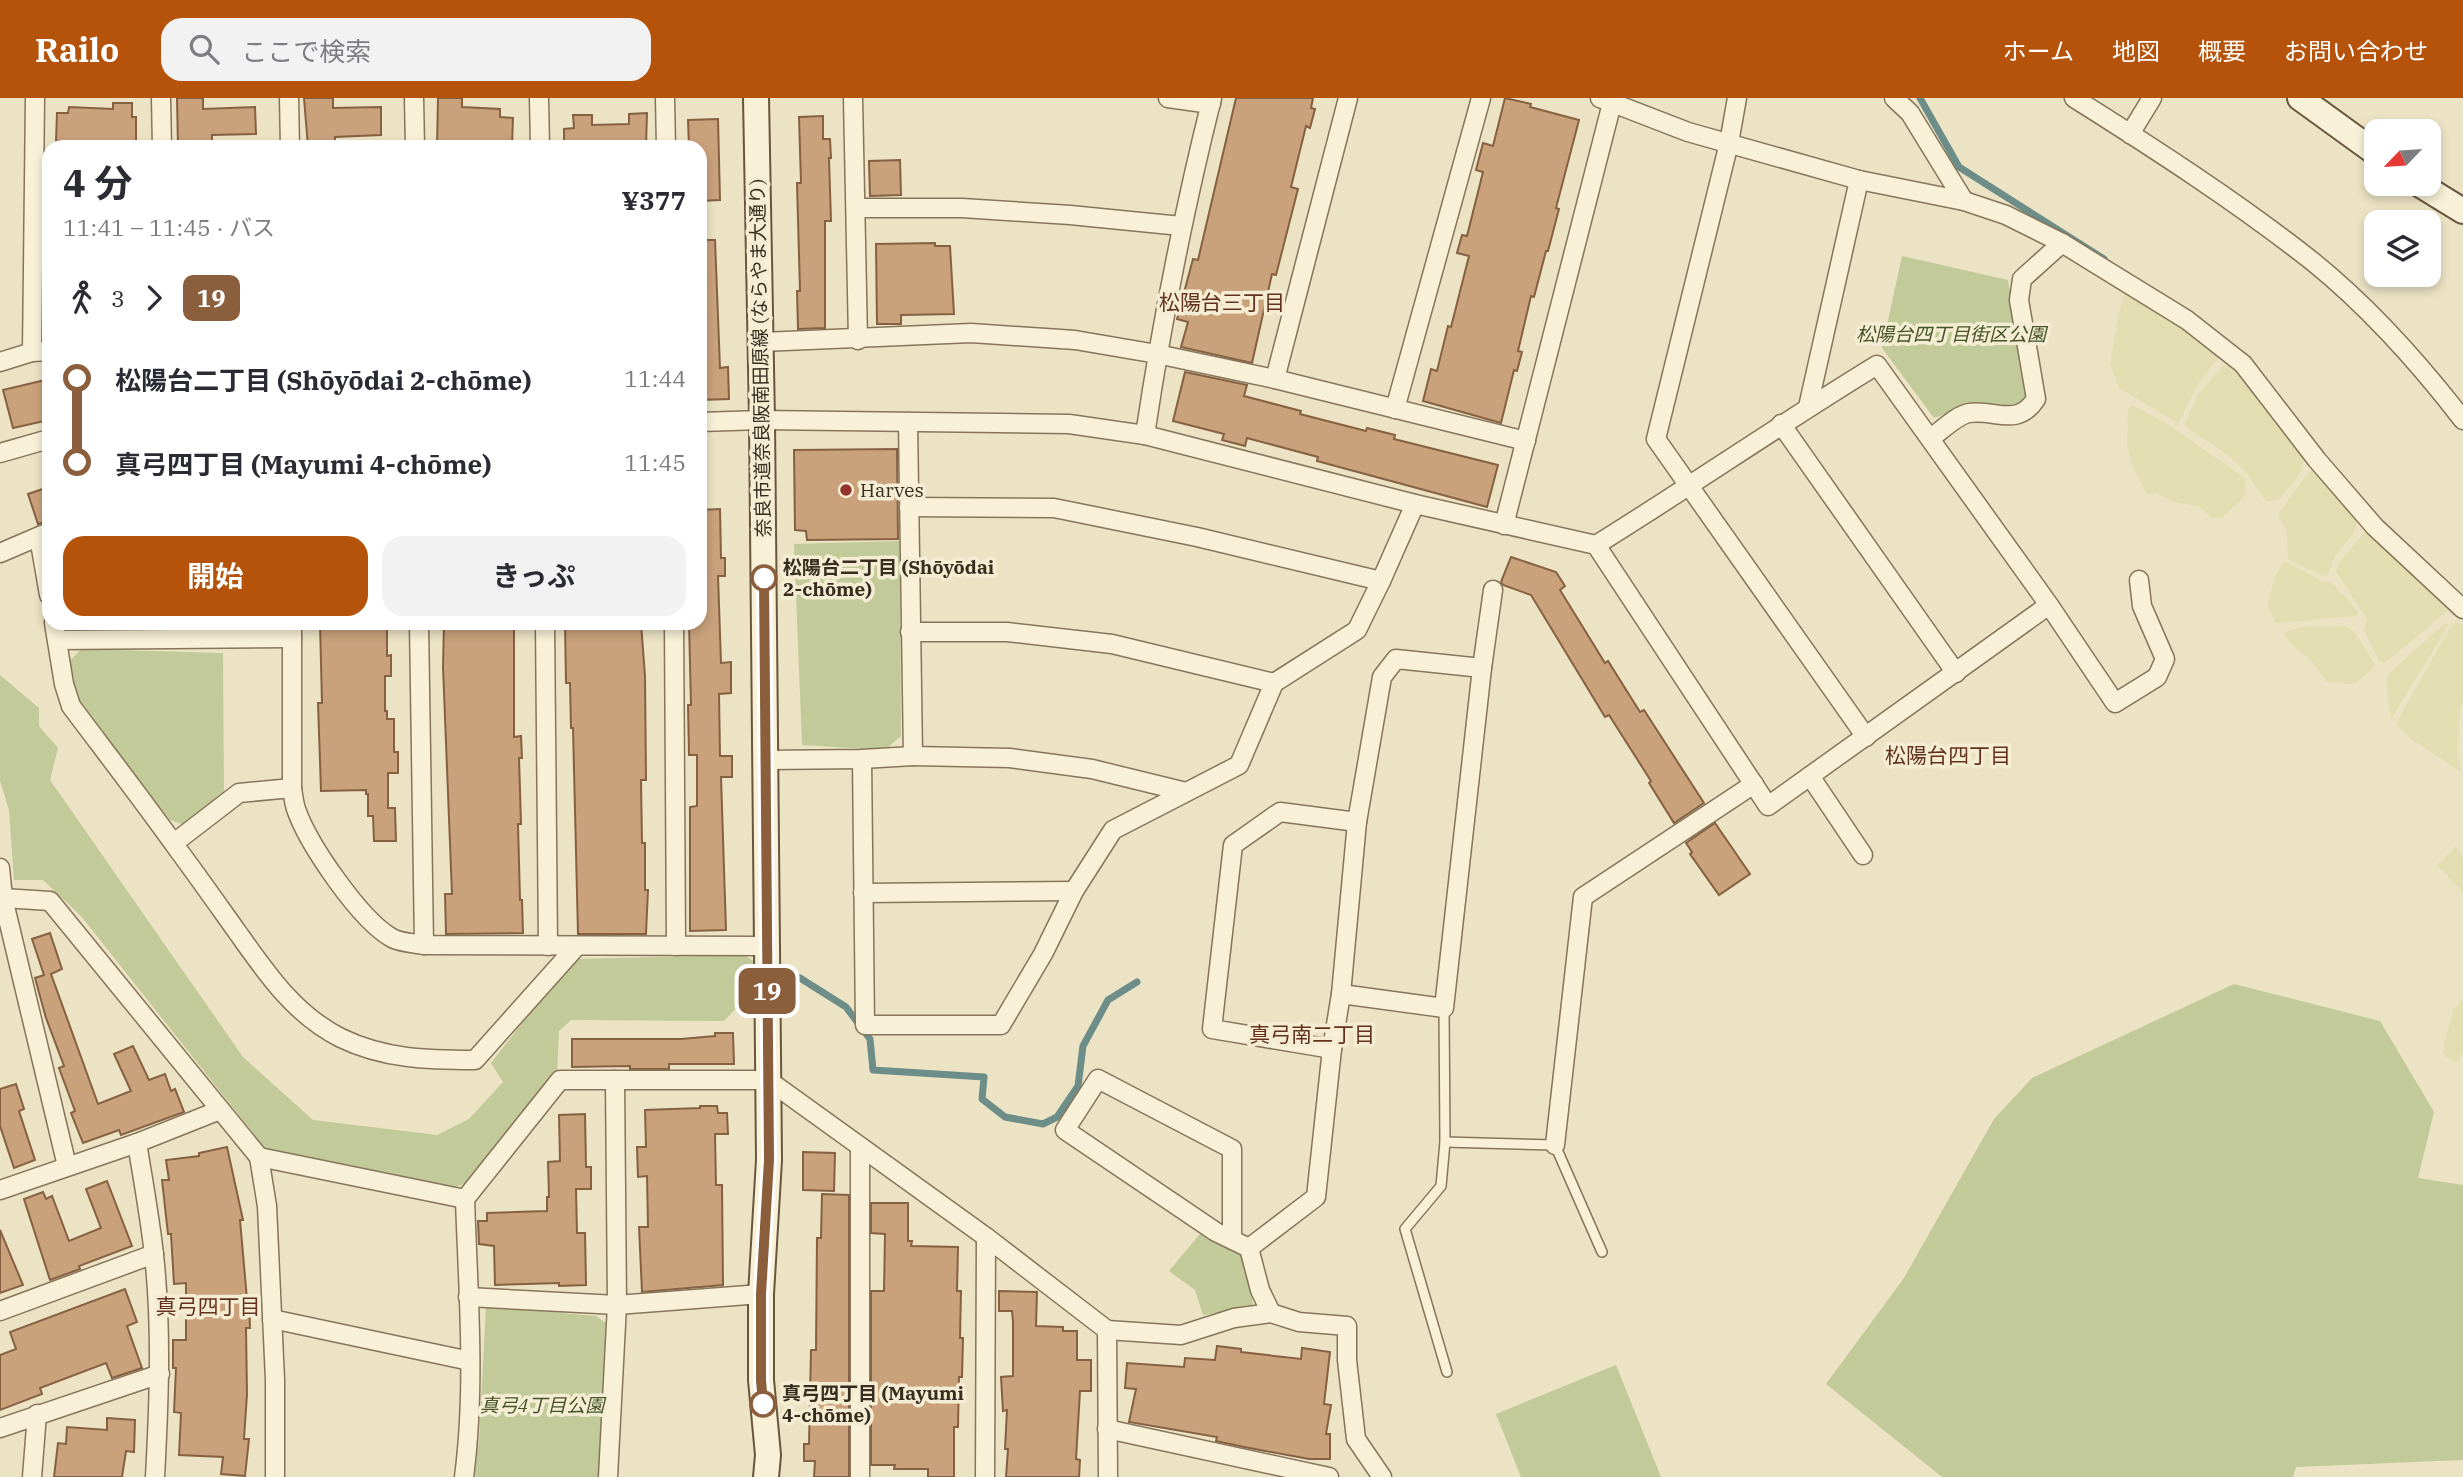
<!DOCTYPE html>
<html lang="ja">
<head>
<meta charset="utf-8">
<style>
	:root { --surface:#fff; --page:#f2f2f3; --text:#2b2b33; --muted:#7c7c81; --accent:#b45309 }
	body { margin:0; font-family:"IBM Plex Serif","Noto Sans JP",serif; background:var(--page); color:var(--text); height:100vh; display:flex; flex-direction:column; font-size:26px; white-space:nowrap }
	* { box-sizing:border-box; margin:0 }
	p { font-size:23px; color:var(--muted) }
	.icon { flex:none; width:38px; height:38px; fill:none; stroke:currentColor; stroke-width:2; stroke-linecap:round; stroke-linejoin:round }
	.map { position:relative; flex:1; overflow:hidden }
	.details { position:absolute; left:42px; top:42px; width:665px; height:490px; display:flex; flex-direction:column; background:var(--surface); border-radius:21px; box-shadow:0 4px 10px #0003 }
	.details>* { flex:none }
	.badge { padding:0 14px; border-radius:10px; font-size:24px; line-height:46px }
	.needle { width:46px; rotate:245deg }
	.buttons { position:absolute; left:2364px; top:21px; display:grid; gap:14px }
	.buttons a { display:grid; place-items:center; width:77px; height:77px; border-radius:14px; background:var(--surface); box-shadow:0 4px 10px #0003; font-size:35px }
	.map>.badge { position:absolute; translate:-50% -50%; box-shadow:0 0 0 4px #fff }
	.legs { display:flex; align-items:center; gap:10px; height:77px; padding:0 21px; font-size:23px }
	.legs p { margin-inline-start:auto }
	.summary { display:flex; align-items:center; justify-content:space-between; height:119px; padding:0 21px }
	h1 { font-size:38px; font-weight:700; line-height:52px }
	.action { display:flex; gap:14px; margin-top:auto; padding:14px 21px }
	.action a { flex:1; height:80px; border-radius:21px; background:var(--accent); color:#fff; font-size:28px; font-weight:700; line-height:80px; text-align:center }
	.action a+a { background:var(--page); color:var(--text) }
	ul { padding:0 21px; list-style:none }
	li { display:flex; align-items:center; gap:24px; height:84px; font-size:26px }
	li i { display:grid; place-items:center; width:10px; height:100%; margin:0 9px; background:currentColor }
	li i::after { content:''; width:18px; height:18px; margin:-9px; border:5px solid; border-radius:50%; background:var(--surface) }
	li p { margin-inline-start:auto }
	li:first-child i { background:linear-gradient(#0000 50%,currentColor 0) }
	li:last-child i { background:linear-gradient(currentColor 50%,#0000 0) }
	header { display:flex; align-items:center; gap:42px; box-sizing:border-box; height:98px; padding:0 35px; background:var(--accent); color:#fff }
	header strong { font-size:33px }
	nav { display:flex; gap:38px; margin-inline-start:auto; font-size:24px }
	.search { width:490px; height:63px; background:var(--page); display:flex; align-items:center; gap:18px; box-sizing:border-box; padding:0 24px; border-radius:21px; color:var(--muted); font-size:26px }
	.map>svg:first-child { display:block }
</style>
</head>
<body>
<header>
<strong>Railo</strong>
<div class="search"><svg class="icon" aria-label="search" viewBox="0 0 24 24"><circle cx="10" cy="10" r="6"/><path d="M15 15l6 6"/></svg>ここで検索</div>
<nav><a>ホーム</a><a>地図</a><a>概要</a><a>お問い合わせ</a></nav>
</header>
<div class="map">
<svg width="2463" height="1379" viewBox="0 0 2463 1379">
	<rect width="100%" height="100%" fill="#ece3c4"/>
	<g fill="#e2deb1">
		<polygon points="2127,189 2222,255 2200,283 2178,325 2119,290 2115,279 2110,266 2119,214"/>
		<polygon points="2227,263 2247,278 2305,360 2300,375 2280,400 2273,403 2267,403 2262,398 2246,374 2224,354 2184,328 2198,296"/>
		<polygon points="2132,307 2166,325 2245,380 2246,392 2243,400 2222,420 2213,420 2198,408 2173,404 2155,395 2147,397 2133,369 2127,347 2128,311"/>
		<polygon points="2312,373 2316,374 2356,417 2357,425 2353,435 2335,458 2328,476 2323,478 2288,461 2287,434 2278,416 2308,375"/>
		<polygon points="2367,431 2403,465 2420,485 2450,511 2385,565 2379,563 2364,532 2367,521 2336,473 2338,466"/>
		<polygon points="2284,463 2324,484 2330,483 2348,502 2358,514 2357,518 2276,525 2269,512 2268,501 2276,477"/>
		<polygon points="2456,524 2463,527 2463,602 2460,612 2457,652 2461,674 2411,641 2396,626 2451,528"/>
		<polygon points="2444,526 2449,526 2391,621 2386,583 2387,577"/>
		<polygon points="2345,528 2354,533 2375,567 2371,573 2354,586 2348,586 2326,583 2311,562 2290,545 2284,535 2301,529"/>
		<polygon points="2456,748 2463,760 2463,794 2437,767"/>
		<polygon points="2463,901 2463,954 2458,964 2455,964 2446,960 2443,955 2444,948 2453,912"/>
	</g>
	<g fill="#c1ca98">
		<polygon points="1902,158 2008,182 2027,301 2017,309 1969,307 1934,320 1882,250"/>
		<polygon points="900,443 901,638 885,652 802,647 794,446"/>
		<polygon points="81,551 223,555 224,696 185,727 170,722 76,601 68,565"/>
		<polygon points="0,577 39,610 39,628 58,650 50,682 243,959 313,1022 437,1037 469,1021 503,984 491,965 572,861 744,857 755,864 754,892 724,923 571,922 559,933 557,977 468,1084 451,1091 265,1050 81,818 43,782 14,782 9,712 0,683"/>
		<polygon points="2234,886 2380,923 2434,1014 2418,1080 2463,1087 2463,1362 2296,1369 2293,1379 1942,1379 1826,1286 1904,1180 1994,1021 2032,980"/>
		<polygon points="1200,1136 1214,1145 1241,1152 1254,1209 1203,1217 1195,1192 1169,1173"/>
		<polygon points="486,1208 596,1218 606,1225 600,1379 473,1379 479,1342"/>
		<polygon points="1616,1267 1661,1379 1521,1379 1496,1316"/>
	</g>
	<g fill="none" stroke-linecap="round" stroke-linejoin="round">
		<g stroke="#6d8d88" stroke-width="7">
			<polyline points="1920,0 1959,69 2104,161"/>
			<polyline points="800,880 846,909 870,941 873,972 984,979 982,1001 1005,1019 1043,1026 1057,1019 1078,988 1083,948 1108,902 1137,884"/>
		</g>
	</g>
	<g fill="#c9a17b" stroke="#856142" stroke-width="2">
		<polygon points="177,0 203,0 203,11 255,9 256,36 212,37 212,49 178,49"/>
		<polygon points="304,0 333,0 333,10 381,9 381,37 335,39 335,49 308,49"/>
		<polygon points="438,0 462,0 462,9 500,11 500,19 513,20 512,48 463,46 463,49 437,49"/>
		<polygon points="1236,0 1313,0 1311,10 1315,11 1310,30 1306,28 1291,89 1298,91 1276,177 1272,176 1252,265 1181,249 1188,224 1177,221 1193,161 1198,162"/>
		<polygon points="1505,0 1531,6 1530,9 1579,22 1556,110 1559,111 1548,153 1546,153 1534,199 1531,198 1518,253 1522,254 1517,273 1514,272 1501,325 1423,303 1431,271 1437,273 1448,228 1451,229 1469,158 1457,155 1462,137 1467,138 1483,74 1476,72 1483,45 1493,48"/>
		<polygon points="113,5 132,5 132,19 136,19 136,49 104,49 104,44 56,43 57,15 68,15 69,9 113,11"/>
		<polygon points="647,15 646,49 564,49 564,31 574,30 573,17 592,17 592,27 629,26 629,16"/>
		<polygon points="823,18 823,41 830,41 831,60 829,60 831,123 825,123 825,230 798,231 797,193 800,193 797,85 801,85 799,19"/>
		<polygon points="718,21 720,102 700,103 700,49 689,49 688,22"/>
		<polygon points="900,62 901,97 870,98 869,63"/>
		<polygon points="700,142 715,142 720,270 728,269 729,301 700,302"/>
		<polygon points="935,145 935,148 950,148 954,216 901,217 901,226 877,226 876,146"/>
		<polygon points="1185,274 1247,287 1244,298 1301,313 1300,316 1366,333 1367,330 1395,337 1394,341 1498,367 1487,409 1317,363 1318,359 1247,340 1245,348 1222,342 1224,336 1173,323"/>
		<polygon points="49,281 49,322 13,330 3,292"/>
		<polygon points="897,351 898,441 807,442 806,433 795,432 794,352"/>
		<polygon points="49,389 49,423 38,426 28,396"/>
		<polygon points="720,411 721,460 725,460 725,478 718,478 721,565 731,564 731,595 719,596 720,658 732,658 732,679 721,679 726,832 690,833 690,709 697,708 697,657 689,657 688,607 691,607 689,525 700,525 700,412"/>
		<polygon points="1511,459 1556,474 1565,488 1560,492 1605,565 1608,563 1640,614 1644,612 1704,705 1674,725 1649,685 1651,683 1609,617 1605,619 1531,497 1503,487 1501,484"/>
		<polygon points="320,525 387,525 387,558 391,557 391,578 385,578 385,613 387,613 387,621 394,621 394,654 398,654 398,675 388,675 388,710 395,710 396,743 374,743 373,718 368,718 368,696 366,696 366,692 321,693 318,605 322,605"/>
		<polygon points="444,525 514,525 514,639 521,638 522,660 519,660 521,726 518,726 520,802 522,802 523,835 446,836 445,796 452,796 443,569"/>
		<polygon points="565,525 641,525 645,578 646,682 641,682 642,745 645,745 645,792 648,792 646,836 578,836 573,630 571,630 570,585 566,585"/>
		<polygon points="1715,725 1750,776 1719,797 1690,756 1692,754 1686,745"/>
		<polygon points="50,835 62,871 51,876 98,1006 131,993 114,956 133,948 149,982 165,976 171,993 175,991 184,1014 121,1037 119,1032 83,1045 71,1015 75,1013 59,970 64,968 46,920 35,880 44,877 32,841"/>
		<polygon points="715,935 733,935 734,966 669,966 669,971 630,971 630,968 572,969 572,941 681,941 715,938"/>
		<polygon points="16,986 24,1011 19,1013 35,1062 14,1070 0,1028 0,991"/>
		<polygon points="700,1008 717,1008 718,1015 727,1015 728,1036 715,1036 716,1087 722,1087 723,1187 642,1194 639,1129 648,1129 647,1078 638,1079 637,1049 646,1049 645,1012 700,1010"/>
		<polygon points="585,1016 586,1069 591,1069 591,1091 576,1091 577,1135 585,1135 586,1187 559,1188 559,1185 495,1187 494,1148 479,1146 478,1123 487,1123 487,1115 547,1113 547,1099 549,1099 548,1064 560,1063 559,1017"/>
		<polygon points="227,1049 243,1122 240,1122 247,1201 249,1201 250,1230 246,1230 247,1296 244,1341 249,1341 245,1378 221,1376 223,1359 179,1357 181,1315 174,1314 176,1270 173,1270 173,1242 186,1242 186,1185 174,1186 171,1136 168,1136 162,1082 169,1082 166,1062 199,1058 199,1055"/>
		<polygon points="803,1054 835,1055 834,1093 803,1092"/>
		<polygon points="107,1083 132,1148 79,1168 80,1171 50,1182 24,1101 43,1094 46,1101 52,1098 69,1143 101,1130 86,1091"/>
		<polygon points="822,1096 849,1097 849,1379 814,1379 815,1363 804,1363 804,1346 809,1346 811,1252 816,1252 817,1140 821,1140"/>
		<polygon points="871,1105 908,1105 908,1143 912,1143 911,1148 958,1149 957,1193 961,1193 960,1240 963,1240 962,1279 959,1279 958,1329 954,1329 954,1379 928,1379 928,1371 894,1371 895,1367 871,1367 871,1193 884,1193 885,1136 871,1135"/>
		<polygon points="0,1132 23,1187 0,1195"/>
		<polygon points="125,1191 137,1224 127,1228 142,1270 112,1280 106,1265 40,1290 42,1296 0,1312 0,1257 16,1251 10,1234"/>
		<polygon points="999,1193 1037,1194 1036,1228 1063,1229 1063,1233 1077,1233 1077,1262 1091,1262 1091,1293 1080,1293 1076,1361 1080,1362 1079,1379 1006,1379 1008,1351 1005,1351 1007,1312 1003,1313 1001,1279 1013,1278 1013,1224 1012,1213 999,1213"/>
		<polygon points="1217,1248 1241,1251 1241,1254 1301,1261 1302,1250 1330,1254 1324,1306 1331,1307 1326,1336 1330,1336 1330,1361 1309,1361 1244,1349 1216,1343 1217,1339 1129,1324 1136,1291 1125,1290 1127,1265 1184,1269 1185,1260 1215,1262"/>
		<polygon points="107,1320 135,1322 134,1354 126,1353 122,1379 54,1379 58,1345 66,1346 67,1329 107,1332"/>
	</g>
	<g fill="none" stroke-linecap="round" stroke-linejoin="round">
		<g stroke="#86755b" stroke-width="12">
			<g id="lane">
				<polyline points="1444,910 1445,1044 1441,1088 1405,1131 1447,1274"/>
				<polyline points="1445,1044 1555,1047 1602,1154"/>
			</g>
		</g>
		<g stroke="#86755b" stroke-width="21">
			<g id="street">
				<polyline points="161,0 162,49"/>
				<polyline points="289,0 290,49"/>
				<polyline points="414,0 415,49"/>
				<polyline points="539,0 540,49"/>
				<polyline points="665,0 666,49"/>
				<polyline points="853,0 858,242"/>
				<polyline points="1168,0 1211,6"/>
				<polyline points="1600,0 1688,34 1859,82 1808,309"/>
				<polyline points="1737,0 1729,45 1656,341 1866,639"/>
				<polyline points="1894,0 1910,15 1964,103"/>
				<path d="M2074,0C2155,51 2237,104 2312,163C2369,209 2419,265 2463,322"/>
				<polyline points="2130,36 2152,0"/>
				<polyline points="1859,82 1964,103 2006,117 2062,145 2187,222 2243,266 2317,362 2375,429 2463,511"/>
				<polyline points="856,110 962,110 1070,117 1181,128"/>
				<polyline points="761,244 971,235 1075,242 1157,256 1275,281 1526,343"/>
				<polyline points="32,254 35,0"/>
				<polyline points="0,264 32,254 49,253"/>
				<polyline points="1275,281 1348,0"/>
				<polyline points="1395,311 1481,0"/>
				<path d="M700,324L762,322L1069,326L1145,337L1415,406L1596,447L1768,708L2049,507L1877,267C1782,325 1691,388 1596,447"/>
				<polyline points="908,324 913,658 1010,660 1092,671 1186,694"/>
				<polyline points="1781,326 1956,575"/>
				<path d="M1145,337C1162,223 1184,112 1212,0"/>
				<path d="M1931,340C1941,333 1957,317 1969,315C1996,311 2017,330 2036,301L2019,202L2022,181L2062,145"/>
				<polyline points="0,355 49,341"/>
				<polyline points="909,409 1054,410 1197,439 1381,483 1415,406"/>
				<polyline points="1504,427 1612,5"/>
				<polyline points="39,439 49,497"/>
				<polyline points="0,455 49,434"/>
				<polyline points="2049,507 2115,605 2157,579 2165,561 2142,508 2139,482"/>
				<path d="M54,525L64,586L71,608C107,656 144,704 179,753C199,780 218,807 238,835C267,876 295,917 341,940C384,961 428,962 475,962L576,849"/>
				<path d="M292,525V690C293,697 294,705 296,711C308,746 360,822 392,840C401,845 414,845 424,847L767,848"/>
				<polyline points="419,525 424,847"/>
				<polyline points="545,525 548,848"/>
				<polyline points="674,525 676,848"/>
				<polyline points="910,534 1007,534 1112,546 1274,585"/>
				<polyline points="57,542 292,540"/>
				<polyline points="862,661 865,927 1001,927 1043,856 1074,793 1113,732 1239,667 1274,585 1357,532 1381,483"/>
				<polyline points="766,662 862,661 913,658"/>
				<polyline points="1810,678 1863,757"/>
				<polyline points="174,745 239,695 292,690"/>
				<polyline points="0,770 3,800 67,1068"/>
				<polyline points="863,795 1074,793"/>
				<polyline points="3,800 50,803 259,1059 465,1101 560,982 768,982 986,1139 1107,1232 1108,1379"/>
				<polyline points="1341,896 1444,910 1482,570 1493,492"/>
				<polyline points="1332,951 1212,931 1233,747 1280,714 1357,724"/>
				<path d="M137,1045C143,1082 150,1120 154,1157C162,1231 159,1305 155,1379"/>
				<polyline points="1555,1047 1583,799 1754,686"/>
				<polyline points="259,1059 267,1108 275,1282 275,1379"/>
				<polyline points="0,1092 137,1045 220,1012"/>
				<polyline points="1232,1142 1232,1051 1098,981 1065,1032 1216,1134 1249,1150 1260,1192 1271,1215"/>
				<polyline points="1249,1150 1316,1099 1332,951 1341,896 1357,724 1382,579 1396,561 1482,570"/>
				<polyline points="468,1199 617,1207 761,1196"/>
				<polyline points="0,1213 154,1156"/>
				<polyline points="272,1221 470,1263"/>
				<polyline points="1107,1232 1181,1237 1234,1220 1271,1215 1299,1224 1347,1228 1347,1262 1356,1341 1382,1379"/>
				<polyline points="0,1330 160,1276"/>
				<polyline points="1107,1331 1329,1379"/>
				<polyline points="32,1379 37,1316"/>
				<path d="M464,1379C476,1287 468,1193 465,1101"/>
				<polyline points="608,1379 617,1207 615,982"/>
				<polyline points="860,1379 860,1051"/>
				<polyline points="985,1379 986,1139"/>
			</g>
		</g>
		<g stroke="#68563e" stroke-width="28">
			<g id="secondary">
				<polyline points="756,0 762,322 769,1062 761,1196 761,1282 768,1357 766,1379"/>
				<polyline points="2300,0 2376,55"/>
				<polyline points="2419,86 2463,113"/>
			</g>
		</g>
		<use href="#lane" stroke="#f8f0d7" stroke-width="9"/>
		<use href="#street" stroke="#f8f0d7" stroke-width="18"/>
		<use href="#secondary" stroke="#f8f0d7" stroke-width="24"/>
	</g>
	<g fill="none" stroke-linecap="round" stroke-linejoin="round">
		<g stroke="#fff" stroke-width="16">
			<polyline id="line-1" points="763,1306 761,1282 761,1196 769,1062 764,480"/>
		</g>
		<use href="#line-1" stroke="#8b5e3c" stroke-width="10"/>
	</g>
	<circle fill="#93342d" stroke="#f4edd3" stroke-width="2.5" cx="846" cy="392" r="7"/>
	<g fill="#fff" stroke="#8b5e3c" stroke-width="3.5">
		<circle cx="764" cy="480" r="12"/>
		<circle cx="763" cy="1306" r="12"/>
	</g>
	<g text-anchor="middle" stroke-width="7" stroke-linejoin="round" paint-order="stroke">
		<g font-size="19" font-style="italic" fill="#445226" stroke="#f4edd3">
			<text x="1951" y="243">松陽台四丁目街区公園</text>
			<text x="542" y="1314">真弓4丁目公園</text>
		</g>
		<g font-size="19" fill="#372c1e" stroke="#f4edd3">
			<text transform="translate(760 260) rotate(-91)" y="7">奈良市道奈良阪南田原線 (ならやま大通り)</text>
		</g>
		<g font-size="19" fill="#372c1e" stroke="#f4edd3" text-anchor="start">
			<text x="860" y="399">Harves</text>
		</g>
		<g font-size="19" font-weight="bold" fill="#372c1e" stroke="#f4edd3" text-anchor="start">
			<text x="783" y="476">松陽台二丁目 (Shōyōdai<tspan x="783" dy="22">2-chōme)</tspan></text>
			<text x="782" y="1302">真弓四丁目 (Mayumi<tspan x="782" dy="22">4-chōme)</tspan></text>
		</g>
		<g font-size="21" fill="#62321f" stroke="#f4edd3">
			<text x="1222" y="212">松陽台三丁目</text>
			<text x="1948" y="665">松陽台四丁目</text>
			<text x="1312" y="944">真弓南二丁目</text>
			<text x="208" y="1216">真弓四丁目</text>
		</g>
	</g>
</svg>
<div class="buttons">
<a><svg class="needle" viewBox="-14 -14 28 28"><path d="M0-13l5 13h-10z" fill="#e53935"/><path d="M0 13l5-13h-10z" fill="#7c7c81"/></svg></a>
<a><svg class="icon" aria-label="layers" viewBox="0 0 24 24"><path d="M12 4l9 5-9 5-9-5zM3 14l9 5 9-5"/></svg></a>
</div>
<b class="badge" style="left:767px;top:893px;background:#8b5e3c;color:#fff">19</b>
<section class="details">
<div class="summary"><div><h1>4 分</h1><p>11:41 – 11:45 · バス</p></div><b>¥377</b></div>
<div class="legs"><svg class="icon" aria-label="walk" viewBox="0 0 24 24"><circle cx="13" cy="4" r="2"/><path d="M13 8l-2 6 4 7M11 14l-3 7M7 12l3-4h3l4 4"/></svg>3<svg class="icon" aria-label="forward" viewBox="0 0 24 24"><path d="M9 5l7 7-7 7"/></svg><b class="badge" style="background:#8b5e3c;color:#fff">19</b></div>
<ul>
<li><i style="color:#8b5e3c"></i><b>松陽台二丁目 (Shōyōdai 2-chōme)</b><p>11:44</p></li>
<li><i style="color:#8b5e3c"></i><b>真弓四丁目 (Mayumi 4-chōme)</b><p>11:45</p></li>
</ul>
<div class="action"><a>開始</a><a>きっぷ</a></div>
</section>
</div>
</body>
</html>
